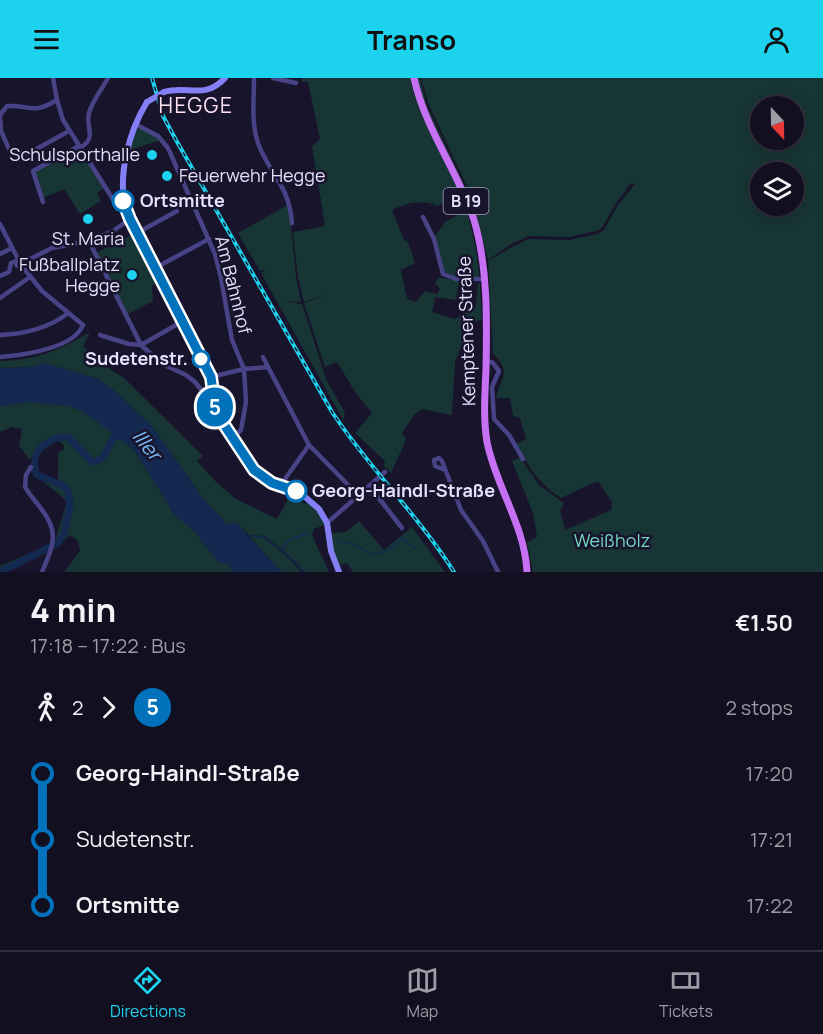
<!DOCTYPE html>
<html lang="en">
<head>
<meta charset="utf-8">
<style>
	:root { --surface:#120f20; --page:#1b1829; --text:#f1f3f6; --muted:#9c9ca5; --line:#312f3e; --accent:#1cd2ed }
	body { margin:0; font-family:Manrope,sans-serif; background:var(--page); color:var(--text); height:100vh; display:flex; flex-direction:column; font-size:22px; white-space:nowrap }
	* { box-sizing:border-box; margin:0 }
	p { font-size:20px; color:var(--muted) }
	.icon { flex:none; width:33px; height:33px; fill:none; stroke:currentColor; stroke-width:2; stroke-linecap:round; stroke-linejoin:round }
	.map { position:relative; height:494px; overflow:hidden }
	.side { display:flex; flex-direction:column; background:var(--surface); flex:1 }
	.side>* { flex:none }
	.badge { padding:0 12px; border-radius:20px; font-size:21px; line-height:39px }
	.needle { width:39px; rotate:158deg }
	.buttons { position:absolute; left:750px; top:18px; display:grid; gap:12px }
	.buttons a { display:grid; place-items:center; width:54px; height:54px; border-radius:50%; background:var(--surface); box-shadow:0 3px 15px #0003,0 0 0 2px var(--line); font-size:30px }
	.map>.badge { position:absolute; translate:-50% -50%; box-shadow:0 0 0 3px #fff }
	.legs { display:flex; align-items:center; gap:9px; height:66px; padding:0 30px; font-size:20px }
	.legs p { margin-inline-start:auto }
	.overview { display:flex; align-items:center; justify-content:space-between; height:102px; padding:0 30px }
	h1 { font-size:33px; font-weight:700; line-height:45px }
	ul { padding:0 30px; list-style:none }
	li { display:flex; align-items:center; gap:21px; height:66px; font-size:22px }
	li i { display:grid; place-items:center; width:9px; height:100%; margin:0 8px; background:currentColor }
	li i::after { content:''; width:15px; height:15px; margin:-8px; border:4px solid; border-radius:50%; background:var(--surface) }
	li p { margin-inline-start:auto }
	li:first-child i { background:linear-gradient(#0000 50%,currentColor 0) }
	li:last-child i { background:linear-gradient(currentColor 50%,#0000 0) }
	header { display:flex; justify-content:space-between; align-items:center; height:78px; padding:0 30px; background:var(--accent); color:#111; font-size:27px; font-weight:700 }
	.menu { display:flex; justify-content:space-around; align-items:center; height:84px; border-top:2px solid var(--line); background:var(--surface); font-size:16px; color:var(--muted) }
	.menu a { display:grid; justify-items:center; gap:3px }
	.menu .active { color:var(--accent) }
	.map>svg:first-child { display:block }
</style>
</head>
<body>
<header><svg class="icon" aria-label="menu" viewBox="0 0 24 24"><path d="M4 6h16M4 12h16M4 18h16"/></svg>Transo<svg class="icon" aria-label="person" viewBox="0 0 24 24"><circle cx="12" cy="8" r="4"/><path d="M4 21q1-7 8-7t8 7"/></svg></header>
<div class="map">
<svg width="823" height="494" viewBox="0 0 823 494">
	<rect width="100%" height="100%" fill="#18142b"/>
	<g fill="#173534" fill-rule="evenodd">
		<path d="M302,0H412C439,63 474,127 479,196L478,200L456,199L444,195L434,159L446,143L460,136L454,121L437,128C422,121 407,125 392,132L404,162L408,164L415,185L401,192L407,221L416,224L425,213L437,216L440,211L435,205L438,200H443L459,203L456,222L435,219L432,234L455,241L476,229L478,205L480,206L482,241L469,247L455,284L452,337L422,331L414,337L402,355L406,362L391,395L384,388L385,383L355,355L372,335L355,314L337,284L325,289L304,225L331,215L304,224L298,199L293,154L325,148L312,68L320,61L308,4H302Z"/>
		<polygon points="417,0 420,0 427,28 469,117 467,118 423,26"/>
		<path d="M421,0H823V494H533L527,464L537,459L533,435L512,383L520,379L539,407L564,425L560,433L565,452L611,432L612,424L598,403L561,420C537,403 530,392 517,366L526,361L520,340L513,338L510,320H496C501,299 512,293 493,276L488,183L512,169L529,161L569,162L597,156L604,152L618,127L635,106L631,105L616,125L602,150L596,153L569,159L529,158L511,166L488,182L471,117L429,27ZM760,28H794V62H760ZM760,94H794V128H760Z"/>
		<polygon points="137,48 161,62 130,72"/>
		<polygon points="78,70 104,110 97,115 101,123 80,136 64,111 43,120 34,95 36,91"/>
		<polygon points="289,126 296,199 301,224 283,223 302,226 326,301 345,335 343,342 261,195 265,192 260,193 238,155"/>
		<polygon points="136,155 160,204 152,208 153,223 126,237 96,175"/>
		<path d="M90,254L83,268L107,289L124,300L203,378L197,383L217,405L236,421L277,441L291,416L300,420L299,422L305,426L308,423L318,432L326,446L314,451L312,457L329,494H305L291,479L265,458L249,457L237,445L227,446L204,422L152,348L112,311L98,301L45,285L32,289L0,290V283C35,283 62,271 90,254Z"/>
		<polygon points="30,324 69,328 80,332 124,362 135,373 174,436 194,453 217,483 229,487 234,494 64,494 80,473 78,463 70,457 55,470 56,460 67,423 39,400 58,401 58,375 64,371 64,368 59,362 29,381 21,370 19,369 22,351 12,349 0,354 0,328"/>
		<polygon points="359,443 384,472 412,449 445,494 353,494 347,485 339,488 333,473 331,455 346,454"/>
		<polygon points="250,459 263,459 291,482 301,494 281,494"/>
		<polygon points="37,472 40,478 6,494 0,494 0,488"/>
	</g>
	<polygon fill="#14294f" points="45,285 98,301 112,311 152,348 204,422 227,446 237,445 281,494 234,494 229,487 217,483 194,453 174,436 135,373 97,344 80,332 69,328 30,324 0,328 0,290 32,289"/>
	<g fill="none" stroke-linecap="round" stroke-linejoin="round">
		<g stroke="#14294f" stroke-width="1.5">
			<polyline points="250,458 264,459 291,480 304,494"/>
			<path d="M339,464C353,464 361,469 371,477C388,475 390,470 403,460L413,470H418"/>
			<polyline points="282,471 289,462 309,455"/>
		</g>
		<path stroke="#14294f" stroke-width="7" d="M0,494L58,465L64,456L70,427L68,413L62,407L37,397C27,375 48,358 68,359L91,383L96,384L104,378L113,360L125,356"/>
		<g stroke="#474386" stroke-width="4.5">
			<polyline points="53,0 57,22 63,42 119,131 126,132"/>
			<path d="M254,0C254,20 251,46 258,65C269,96 289,106 292,145"/>
			<polyline points="273,0 296,5"/>
			<path d="M57,22C32,37 32,27 7,28L0,37L1,53L9,71L19,77L31,74L69,53"/>
			<polyline points="135,46 158,58 168,70 215,176 221,200 232,262 244,291 246,324 241,352 232,360"/>
			<path d="M80,70C98,59 85,50 89,35C92,23 102,11 108,0"/>
			<polyline points="43,124 33,93 79,68"/>
			<polyline points="423,139 434,161 443,196 456,201 483,201"/>
			<polyline points="0,146 18,181"/>
			<polyline points="137,155 177,133"/>
			<polyline points="89,163 141,267 162,286 186,297 195,304 214,328"/>
			<polyline points="0,176 12,170"/>
			<polyline points="16,184 17,188 22,188 24,184 52,170 89,163 113,153 130,141"/>
			<polyline points="155,190 209,161"/>
			<polyline points="0,198 9,194 11,185 16,183"/>
			<polyline points="0,220 30,199"/>
			<path d="M0,257C24,256 48,250 67,236"/>
			<polyline points="100,257 129,266 141,267 183,243"/>
			<path d="M0,279C22,277 73,271 83,247L42,213L22,188"/>
			<polyline points="263,279 268,289"/>
			<polyline points="486,284 492,284 499,293 492,309 494,341 509,357 523,381"/>
			<polyline points="211,299 244,291 268,289 309,367 359,418"/>
			<path d="M31,389L26,397L25,409C29,416 34,421 39,428C60,453 54,466 42,494"/>
			<polyline points="445,392 435,388 434,382 439,380 442,383 461,432 483,463 498,494"/>
			<polyline points="280,408 309,367"/>
			<polyline points="366,412 378,419 402,450"/>
			<polyline points="327,445 385,394"/>
		</g>
		<g stroke="#857ff5" stroke-width="6">
			<path d="M164,14C187,7 205,22 225,0"/>
			<path d="M147,24C129,53 117,98 126,132L211,299L215,329L219,339L254,392L272,405L304,418L319,431L327,445L331,473L339,494"/>
		</g>
		<path stroke="#c670f4" stroke-width="7" d="M414,0C425,51 458,93 474,142C488,189 487,243 486,291C485,316 483,340 487,364C496,409 525,448 527,494"/>
		<g stroke="#1cd2ed" stroke-width="4">
			<path id="rail" d="M152,0L163,38L176,62L332,334C369,390 418,437 454,494"/>
		</g>
		<use href="#rail" stroke="#18142b" stroke-width="1.5" stroke-dasharray="4.5" stroke-linecap="butt"/>
		<polyline stroke="#857ff5" stroke-width="6" points="147,24 164,14"/>
	</g>
	<g fill="none" stroke-linecap="round" stroke-linejoin="round">
		<g stroke="#fff" stroke-width="14">
			<polyline id="line-1" points="123,123 130,141 211,299 215,329 219,339 254,392 272,405 296,413"/>
		</g>
		<use href="#line-1" stroke="#0072bc" stroke-width="9"/>
	</g>
	<g fill="#1cd2ed" stroke="#18142b" stroke-width="2">
		<circle cx="152" cy="77" r="6"/>
		<circle cx="167" cy="98" r="6"/>
		<circle cx="88" cy="141" r="6"/>
		<circle cx="132" cy="197" r="6"/>
	</g>
	<g fill="#fff" stroke="#0072bc" stroke-width="3">
		<circle cx="123" cy="123" r="10"/>
		<circle cx="201" cy="281" r="8"/>
		<circle cx="296" cy="413" r="10"/>
	</g>
	<g text-anchor="middle" stroke-width="5" stroke-linejoin="round" paint-order="stroke">
		<rect fill="#18142b" stroke="#a7a3be" stroke-width="1.5" x="443.5" y="110" width="45" height="26" rx="4.5"/>
		<g font-size="16" font-weight="bold" fill="#e4e0fd">
			<text x="466" y="129">B 19</text>
		</g>
		<g font-size="18" fill="#e4e0fd" stroke="#18142b" text-anchor="end">
			<text x="140" y="83">Schulsporthalle</text>
			<text x="179" y="104" text-anchor="start">Feuerwehr Hegge</text>
			<text x="88" y="167" text-anchor="middle">St. Maria</text>
			<text x="120" y="193">Fußballplatz<tspan x="120" dy="21">Hegge</tspan></text>
		</g>
		<g font-size="18" font-weight="bold" fill="#e4e0fd" stroke="#18142b" text-anchor="start">
			<text x="140" y="129">Ortsmitte</text>
			<text x="188" y="287" text-anchor="end">Sudetenstr.</text>
			<text x="312" y="419">Georg-Haindl-Straße</text>
		</g>
		<g font-size="18" fill="#e4e0fd" stroke="#18142b">
			<text transform="translate(233 207) rotate(76)" y="6">Am Bahnhof</text>
			<text transform="translate(467 253) rotate(-92)" y="6">Kemptener Straße</text>
		</g>
		<g font-size="18" fill="#70d8c1" stroke="#18142b">
			<text x="612" y="469">Weißholz</text>
		</g>
		<g font-size="20" font-style="italic" fill="#77b7f4" stroke="#18142b">
			<text transform="translate(147 367) rotate(51)" y="7">Iller</text>
		</g>
		<g font-size="21" letter-spacing="1.5" fill="#fde2f2" stroke="#18142b">
			<text x="196" y="35">HEGGE</text>
		</g>
	</g>
</svg>
<div class="buttons">
<a><svg class="needle" viewBox="-14 -14 28 28"><path d="M0-13l5 13h-10z" fill="#e53935"/><path d="M0 13l5-13h-10z" fill="#9c9ca5"/></svg></a>
<a><svg class="icon" aria-label="layers" viewBox="0 0 24 24"><path d="M12 4l9 5-9 5-9-5zM3 14l9 5 9-5"/></svg></a>
</div>
<b class="badge" style="left:215px;top:329px;background:#0072bc;color:#fff">5</b>
</div>
<section class="side">
<div class="overview"><div><h1>4 min</h1><p>17:18 – 17:22 · Bus</p></div><b>€1.50</b></div>
<div class="legs"><svg class="icon" aria-label="walk" viewBox="0 0 24 24"><circle cx="13" cy="4" r="2"/><path d="M13 8l-2 6 4 7M11 14l-3 7M7 12l3-4h3l4 4"/></svg>2<svg class="icon" aria-label="forward" viewBox="0 0 24 24"><path d="M9 5l7 7-7 7"/></svg><b class="badge" style="background:#0072bc;color:#fff">5</b><p>2 stops</p></div>
<ul>
<li><i style="color:#0072bc"></i><b>Georg-Haindl-Straße</b><p>17:20</p></li>
<li><i style="color:#0072bc"></i><span>Sudetenstr.</span><p>17:21</p></li>
<li><i style="color:#0072bc"></i><b>Ortsmitte</b><p>17:22</p></li>
</ul>
</section>
<nav class="menu">
<a class="active"><svg class="icon" aria-label="directions" viewBox="0 0 24 24"><path d="M12 3l9 9-9 9-9-9zM9 14v-3h6M13 9l2 2-2 2"/></svg>Directions</a>
<a><svg class="icon" aria-label="map" viewBox="0 0 24 24"><path d="M3 6l6-2 6 2 6-2v14l-6 2-6-2-6 2zM9 4v14M15 6v14"/></svg>Map</a>
<a><svg class="icon" aria-label="tickets" viewBox="0 0 24 24"><path d="M3 7h18v10H3zM15 7v10"/></svg>Tickets</a>
</nav>
</body>
</html>
